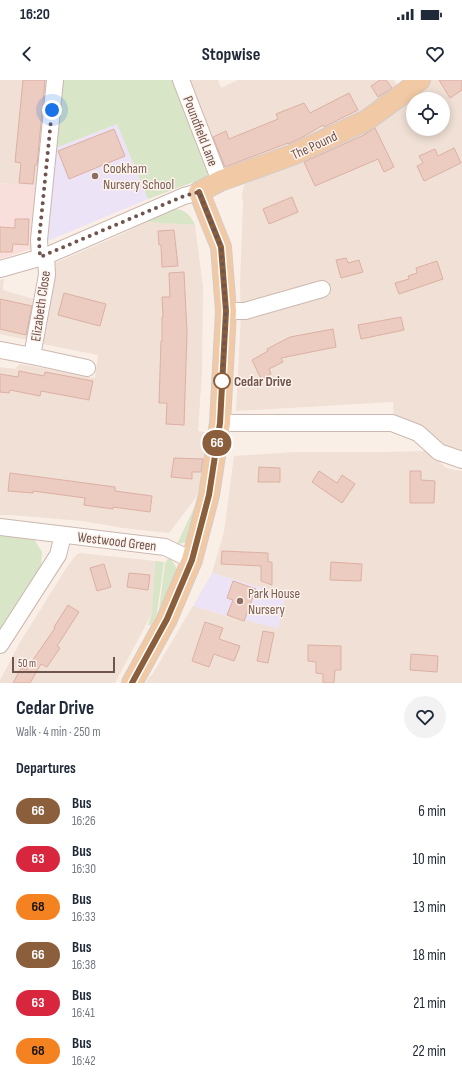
<!DOCTYPE html>
<html lang="en">
<head>
<meta charset="utf-8">
<style>
	:root { --surface:#fff; --page:#f2f2f3; --text:#1f2937; --muted:#747a83 }
	body { margin:0; font-family:"Sofia Sans Condensed",sans-serif; background:var(--page); color:var(--text); height:100vh; display:flex; flex-direction:column; font-size:15px; white-space:nowrap }
	* { box-sizing:border-box; margin:0 }
	p { font-size:13px; color:var(--muted) }
	.icon { flex:none; width:22px; height:22px; fill:none; stroke:currentColor; stroke-width:2; stroke-linecap:round; stroke-linejoin:round }
	.map { position:relative; height:603px; overflow:hidden }
	.side { display:flex; flex-direction:column; background:var(--surface); flex:1 }
	.side>* { flex:none }
	.badge { padding:0 8px; border-radius:13px; font-size:14px; line-height:26px }
	.tools { position:absolute; left:406px; top:12px; display:grid; gap:8px }
	.tools a { display:grid; place-items:center; width:44px; height:44px; border-radius:50%; background:var(--surface); box-shadow:0 2px 10px #0003; font-size:20px }
	.scale { position:absolute; left:12px; bottom:10px; width:103px; box-sizing:border-box; padding-left:4px; border:2px solid #70544e; border-top:0; font-size:11px; line-height:14px; white-space:nowrap; color:#70544e; -webkit-text-stroke:3px #fdf3ec; paint-order:stroke }
	.you { position:absolute; width:20px; height:20px; margin:-10px; border:3px solid #fff; border-radius:50%; background:#1a73e8; box-shadow:0 0 0 6px #1a73e833 }
	.map>.badge { position:absolute; translate:-50% -50%; box-shadow:0 0 0 2px #fff }
	h2 { padding:0 16px; font-size:15px; line-height:36px }
	.round { display:grid; place-items:center; flex:none; width:42px; height:42px; border-radius:21px; background:var(--page) }
	.headline { display:flex; align-items:center; justify-content:space-between; height:68px; padding:0 16px }
	h1 { font-size:19px; font-weight:700; line-height:30px }
	ul { padding:0; list-style:none }
	li { display:flex; align-items:center; gap:12px; height:48px; padding:0 16px }
	li div { flex:1 }
	li b { display:block; font-size:15px }
	li em { font-style:normal }
	li .badge { min-width:44px; font-weight:700; text-align:center }
	.status { display:flex; justify-content:space-between; align-items:center; height:28px; padding:0 20px; background:var(--surface); direction:ltr }
	.status svg { height:11px; fill:currentColor }
	header { display:flex; justify-content:space-between; align-items:center; height:52px; padding:0 16px; background:var(--surface); font-size:18px; font-weight:700 }
	.map>svg:first-child { display:block }
</style>
</head>
<body>
<div class="status"><b>16:20</b><svg viewBox="0 0 49 12"><path d="M0 12V9h3v3zM5 12V6h3v6zM10 12V3h3v9zM15 12V0h3v12zM26 1h20v11H26zM47 4h2v5h-2z"/></svg></div>
<header><svg class="icon" aria-label="back" viewBox="0 0 24 24"><path d="M15 5l-7 7 7 7"/></svg>Stopwise<svg class="icon" aria-label="heart" viewBox="0 0 24 24"><path d="M12 20l-8-8c-3-5 5-10 8-4 3-6 11-1 8 4z"/></svg></header>
<div class="map">
<svg width="462" height="603" viewBox="0 0 462 603">
	<rect width="100%" height="100%" fill="#faefe6"/>
	<g fill="#f0e0d5" fill-rule="evenodd">
		<polygon points="0,0 50,0 38,106 0,103"/>
		<polygon points="182,0 218,0 221,8 238,0 394,0 399,9 386,19 308,62 219,96"/>
		<path d="M430,0H462V375L394,341L393,322L236,331L241,235L240,205L243,122L242,115L244,105L254,99L416,16ZM413,19H443V49H413Z"/>
		<polygon points="146,142 195,145 203,207 202,293 198,351 208,353 205,384 197,416 169,453 123,448 82,441 11,435 0,435 0,287 15,289 20,284 95,298 98,275 38,263 53,184 120,155"/>
		<polygon points="4,199 3,210 37,220 28,260 0,254 0,200"/>
		<polygon points="429,371 446,388 462,391 462,603 146,603 150,596 152,595 193,526 241,540 242,539 278,548 285,515 212,493 224,452 234,376 296,372 380,372"/>
		<polygon points="80,473 155,481 152,533 115,603 0,603 0,600 22,559 67,487 76,475"/>
	</g>
	<polygon fill="#f9dfdb" points="0,103 38,106 31,169 0,179"/>
	<g fill="#ece3f6">
		<polygon points="117,44 148,119 43,163 53,69"/>
		<polygon points="212,493 285,515 278,549 242,539 242,540 193,526"/>
	</g>
	<g fill="#d8e5c6">
		<polygon points="61,0 174,0 208,90 207,97 148,119 117,44 53,69"/>
		<path d="M171,130C174,130 178,129 181,130C187,132 193,139 195,145L146,142Z"/>
		<polygon points="210,394 190,459 184,463 177,464"/>
		<polygon points="10,452 34,459 42,472 41,488 0,556 0,453"/>
		<path d="M169,477C174,483 179,490 177,498C176,504 163,523 159,530L165,483Z"/>
		<polygon points="155,481 164,482 157,533 151,545 148,545 152,533"/>
	</g>
	<g fill="#eccbc0" stroke="#ddb0a3">
		<polygon points="23,0 45,0 37,85 35,85 33,104 19,103 21,83 15,82"/>
		<polygon points="380,0 386,0 392,8 378,17 371,6"/>
		<polygon points="439,0 462,0 462,10 450,18"/>
		<polygon points="349,13 358,30 324,47 323,45 303,57 288,64 288,63 225,87 213,57 226,51 229,59 278,39 276,34 304,23 310,33"/>
		<polygon points="375,48 394,87 384,92 378,79 315,106 304,82 366,54 365,54"/>
		<polygon points="114,49 125,76 69,99 58,71"/>
		<polygon points="454,68 461,83 424,101 417,86 423,83 419,76 435,69 438,76"/>
		<polygon points="292,117 298,132 269,144 263,129"/>
		<polygon points="15,139 29,139 28,165 13,164 12,172 0,172 0,147 15,148"/>
		<polygon points="174,150 178,186 162,187 161,165 159,165 158,151"/>
		<polygon points="346,178 348,183 359,180 363,192 341,198 336,180"/>
		<polygon points="437,181 443,199 399,214 395,203 409,199 408,196 417,193 416,188"/>
		<polygon points="184,192 187,253 184,345 166,344 167,323 159,323 161,261 162,261 162,237 163,237 162,217 170,217 169,193"/>
		<polygon points="64,213 106,224 100,246 58,235"/>
		<polygon points="0,219 32,226 26,255 0,249"/>
		<polygon points="401,237 404,250 361,259 358,245"/>
		<polygon points="333,249 336,267 281,278 283,282 269,289 271,294 261,299 252,280 268,271 267,269 290,257"/>
		<polygon points="19,291 44,296 45,292 93,301 89,320 41,311 40,316 10,310 9,313 0,312 0,294 18,297"/>
		<polygon points="174,378 203,379 201,392 192,392 192,399 171,397"/>
		<polygon points="259,387 280,388 280,402 258,402"/>
		<polygon points="319,391 337,403 342,395 355,404 342,423 312,402"/>
		<polygon points="410,391 421,391 421,400 435,401 434,423 410,423"/>
		<polygon points="10,393 115,407 115,411 152,416 150,432 113,427 113,429 84,425 85,418 33,411 33,413 8,411"/>
		<polygon points="222,471 268,473 268,482 272,482 272,505 261,501 261,486 221,484"/>
		<polygon points="331,482 362,484 361,501 330,500"/>
		<polygon points="104,484 111,507 97,511 90,488"/>
		<polygon points="129,493 150,495 148,510 127,507"/>
		<polygon points="233,501 256,509 244,541 227,535 233,520 227,518"/>
		<polygon points="68,525 79,532 57,566 60,568 47,587 41,584 30,603 13,603 21,588 26,590 55,548 54,547"/>
		<polygon points="205,542 223,548 219,559 240,566 234,581 214,574 209,587 192,581"/>
		<polygon points="263,551 274,553 268,583 257,581"/>
		<polygon points="308,565 341,566 341,590 335,590 334,603 323,603 323,594 316,593 316,582 308,581"/>
		<polygon points="411,574 438,576 437,592 410,590"/>
	</g>
	<g fill="none" stroke-linecap="round" stroke-linejoin="round">
		<g stroke="#ccb8b0" stroke-width="18">
			<g id="minor">
				<polyline points="181,0 220,101"/>
				<polyline points="46,176 47,195 32,276 87,288"/>
				<polyline points="40,177 39,160 55,0"/>
				<polyline points="0,189 46,176 184,116 199,112"/>
				<polyline points="226,231 245,231 322,209"/>
				<polyline points="1,270 32,276"/>
				<polyline points="220,343 392,343 418,353 439,372 462,380"/>
				<polyline points="0,447 165,467 192,480"/>
				<polyline points="0,565 58,475 63,455"/>
			</g>
		</g>
		<g stroke="#d4ccca" stroke-width="22">
			<polyline id="major" points="132,603 167,539 192,480 209,415 220,343 226,231 221,167 199,112 220,101 292,75 367,40 404,13 420,0"/>
		</g>
		<use href="#minor" stroke="#fff" stroke-width="16"/>
		<use href="#major" stroke="#f1c9a5" stroke-width="20"/>
	</g>
	<g fill="none" stroke-linecap="round" stroke-linejoin="round">
		<g stroke="#fff" stroke-width="9">
			<polyline id="line" points="132,603 167,539 192,480 209,415 220,343 226,231 221,167 199,112"/>
		</g>
		<use href="#line" stroke="#8b5e3c" stroke-width="6"/>
		<polyline stroke="#70544e" stroke-width="4" stroke-dasharray="0 7.2" points="52,30 39,160 40,177 184,116 199,112 221,167 226,231 222,301"/>
	</g>
	<g fill="#8d6e63" stroke="#fdf3ec" stroke-width="1.5">
		<circle cx="95" cy="96" r="4"/>
		<circle cx="240" cy="521" r="4"/>
	</g>
	<circle fill="#fff" stroke="#8b5e3c" stroke-width="2" cx="222" cy="301" r="8"/>
	<g text-anchor="middle" stroke-width="3" stroke-linejoin="round" paint-order="stroke">
		<g font-size="14" fill="#70544e" stroke="#fdf3ec">
			<text transform="translate(201 51) rotate(69)" y="5">Poundfield Lane</text>
			<text transform="translate(314 65) rotate(-25)" y="5">The Pound</text>
			<text transform="translate(40 226) rotate(-82)" y="5">Elizabeth Close</text>
			<text transform="translate(117 461) rotate(7)" y="5">Westwood Green</text>
		</g>
		<g font-size="14" fill="#785e54" stroke="#fdf3ec" text-anchor="start">
			<text x="103" y="93">Cookham<tspan x="103" dy="16">Nursery School</tspan></text>
			<text x="248" y="518">Park House<tspan x="248" dy="16">Nursery</tspan></text>
		</g>
		<g font-size="14" font-weight="bold" fill="#70544e" stroke="#fdf3ec" text-anchor="start">
			<text x="234" y="306">Cedar Drive</text>
		</g>
	</g>
</svg>
<div class="tools">
<a><svg class="icon" aria-label="locate" viewBox="0 0 24 24"><circle cx="12" cy="12" r="6"/><path d="M12 2v4M12 18v4M2 12h4M18 12h4"/></svg></a>
</div>
<div class="scale">50 m</div>
<div class="you" style="left:52px;top:30px"></div>
<b class="badge" style="left:217px;top:363px;background:#8b5e3c;color:#fff">66</b>
</div>
<section class="side">
<div class="headline"><div><h1>Cedar Drive</h1><p>Walk · 4 min · 250 m</p></div><a class="round"><svg class="icon" aria-label="heart" viewBox="0 0 24 24"><path d="M12 20l-8-8c-3-5 5-10 8-4 3-6 11-1 8 4z"/></svg></a></div>
<h2>Departures</h2>
<ul>
<li><span class="badge" style="background:#8b5e3c;color:#fff">66</span><div><b>Bus</b><p>16:26</p></div><em>6 min</em></li>
<li><span class="badge" style="background:#d7263d;color:#fff">63</span><div><b>Bus</b><p>16:30</p></div><em>10 min</em></li>
<li><span class="badge" style="background:#f58220;color:#111">68</span><div><b>Bus</b><p>16:33</p></div><em>13 min</em></li>
<li><span class="badge" style="background:#8b5e3c;color:#fff">66</span><div><b>Bus</b><p>16:38</p></div><em>18 min</em></li>
<li><span class="badge" style="background:#d7263d;color:#fff">63</span><div><b>Bus</b><p>16:41</p></div><em>21 min</em></li>
<li><span class="badge" style="background:#f58220;color:#111">68</span><div><b>Bus</b><p>16:42</p></div><em>22 min</em></li>
</ul>
</section>
</body>
</html>
